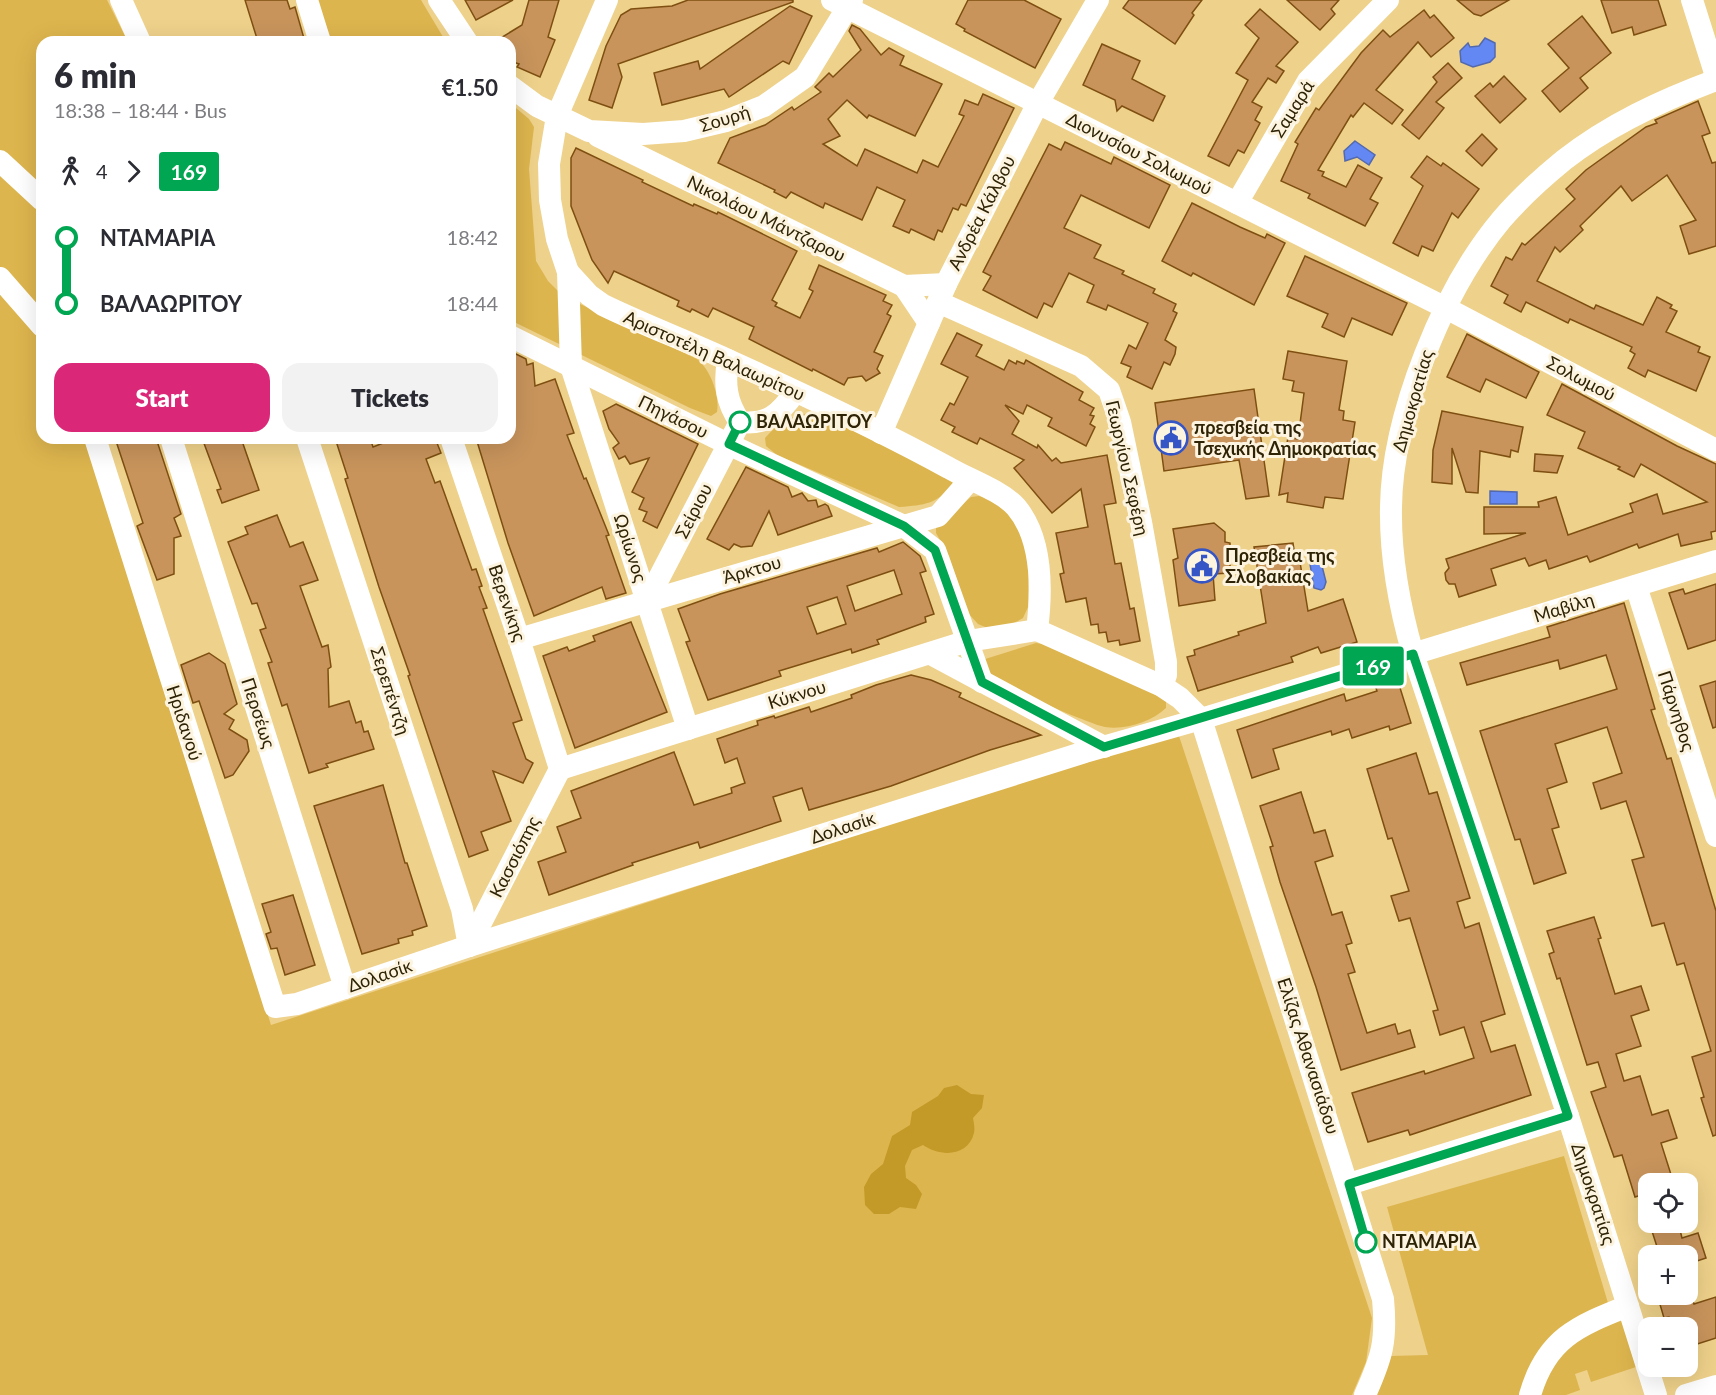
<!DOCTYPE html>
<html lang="en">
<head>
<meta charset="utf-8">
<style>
	:root { --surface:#fff; --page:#f2f2f3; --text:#2b2b33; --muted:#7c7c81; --accent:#db2777 }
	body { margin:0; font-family:Lato,sans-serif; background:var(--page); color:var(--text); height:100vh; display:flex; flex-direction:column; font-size:22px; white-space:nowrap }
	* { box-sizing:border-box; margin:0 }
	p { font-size:20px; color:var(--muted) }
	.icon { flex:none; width:33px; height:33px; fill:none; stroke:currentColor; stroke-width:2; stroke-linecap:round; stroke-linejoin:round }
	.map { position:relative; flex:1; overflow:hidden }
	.sheet { position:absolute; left:36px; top:36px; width:480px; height:408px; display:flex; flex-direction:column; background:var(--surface); border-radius:18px; box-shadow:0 6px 24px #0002 }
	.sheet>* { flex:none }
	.badge { padding:0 12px; border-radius:4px; font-size:21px; line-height:39px }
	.controls { position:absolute; left:1638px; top:1173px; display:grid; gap:12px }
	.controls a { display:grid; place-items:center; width:60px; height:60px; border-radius:12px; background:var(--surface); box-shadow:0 6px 24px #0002; font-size:30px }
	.map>.badge { position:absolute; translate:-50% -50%; box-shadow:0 0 0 3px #fff }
	.legs { display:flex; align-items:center; gap:9px; height:66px; padding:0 18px; font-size:20px }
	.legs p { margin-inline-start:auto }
	.overview { display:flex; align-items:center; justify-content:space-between; height:102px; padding:0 18px }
	h1 { font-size:33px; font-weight:800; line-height:45px }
	.primary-button { display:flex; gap:12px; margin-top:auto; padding:12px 18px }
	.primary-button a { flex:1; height:69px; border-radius:18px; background:var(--accent); color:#fff; font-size:24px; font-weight:800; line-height:69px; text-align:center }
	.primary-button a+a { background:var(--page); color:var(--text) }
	ul { padding:0 18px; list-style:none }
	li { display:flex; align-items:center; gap:21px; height:66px; font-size:22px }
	li i { display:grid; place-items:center; width:9px; height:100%; margin:0 8px; background:currentColor }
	li i::after { content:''; width:15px; height:15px; margin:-8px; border:4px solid; border-radius:50%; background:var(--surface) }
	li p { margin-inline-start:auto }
	li:first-child i { background:linear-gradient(#0000 50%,currentColor 0) }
	li:last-child i { background:linear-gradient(currentColor 50%,#0000 0) }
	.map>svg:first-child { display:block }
</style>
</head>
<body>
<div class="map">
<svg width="1716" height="1395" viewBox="0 0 1716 1395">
	<rect width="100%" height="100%" fill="#eed18a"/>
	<g fill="#ddb54e">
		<polygon points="0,0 107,0 128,42 42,42 42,438 87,438 271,1025 1177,730 1372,1318 1366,1362 1352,1395 0,1395"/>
		<polygon points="317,0 421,0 446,42 332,42"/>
		<path d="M510,103L529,119L534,127L529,169L536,261L548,281L563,296L697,359C710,369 720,395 717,412L711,416L690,408L510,320Z"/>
		<path d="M811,413L834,421L949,478L954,485C935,504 926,505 899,507L777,455L766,446L765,438C778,423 791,415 811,413Z"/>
		<polygon points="979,496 993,500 1007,511 1019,526 1029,551 1028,607 1023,618 1007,627 990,629 978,624 968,613 949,556 936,533 936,527 971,497"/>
		<path d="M1036,643L1049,645L1166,698V708C1151,722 1126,730 1105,727C1094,726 997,684 990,677C986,673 984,665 982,660Z"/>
		<polygon points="1564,1156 1608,1303 1616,1302 1636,1367 1591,1382 1587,1370 1575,1374 1580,1390 1566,1395 1373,1395 1391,1356 1428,1355 1387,1207"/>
	</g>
	<path fill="#c39a28" d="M957,1085L971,1094L984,1095L982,1108L973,1118C974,1123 975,1129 974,1133C968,1157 940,1157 923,1145L912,1150L905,1166L906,1178L916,1185L922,1194L916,1209L900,1207L889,1214H874L865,1205L864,1187L871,1174L883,1164L892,1136L910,1125L912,1112L938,1096L944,1088Z"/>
	<g fill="#6387f3" stroke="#5369ac" stroke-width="1.5">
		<polygon points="1485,38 1495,43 1495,57 1490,62 1473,67 1461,62 1460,51 1468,43 1470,47 1479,46"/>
		<polygon points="1355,141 1375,155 1369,165 1357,157 1345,161 1344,151"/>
		<polygon points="1490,491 1517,492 1517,504 1490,504"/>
		<polygon points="1316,561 1322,566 1326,582 1324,588 1321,590 1314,588 1310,564"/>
	</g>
	<g fill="#c8945c" stroke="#7e4f11" stroke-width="1.5" fill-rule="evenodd">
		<polygon points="245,0 287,0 290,9 295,7 305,42 258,42"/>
		<polygon points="465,0 513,0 476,20"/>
		<polygon points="529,0 559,0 548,37 555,40 540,77 517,67 519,64 510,61 510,42 494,42 522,25"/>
		<polygon points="688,0 793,0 793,2 618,64 622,77 612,108 589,100 606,46 621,15 631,9 672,6"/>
		<polygon points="968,0 1024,0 1061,19 1035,68 964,31 965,29 956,24"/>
		<polygon points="1129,0 1202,0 1192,13 1194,15 1175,44 1123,8"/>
		<polygon points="1287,0 1339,0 1331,9 1335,14 1320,30"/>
		<polygon points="1457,0 1509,0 1481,16 1474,14"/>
		<polygon points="1601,0 1658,0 1666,25 1634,35 1632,27 1612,33"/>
		<polygon points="790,6 812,16 789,64 783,61 729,97 724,89 662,105 654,73 698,61 700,69"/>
		<polygon points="1260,9 1298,42 1276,66 1284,71 1276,83 1268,78 1252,102 1262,107 1255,120 1260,123 1244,153 1238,150 1229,166 1208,156 1248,80 1236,73 1259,38 1245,25"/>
		<polygon points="1424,10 1430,18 1434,15 1454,38 1431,57 1418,42 1376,90 1403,110 1392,124 1364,103 1353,117 1351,115 1318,170 1324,172 1322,176 1346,187 1358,165 1382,178 1370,199 1378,203 1365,226 1308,198 1310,194 1281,181 1298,144 1295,142 1316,108 1319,110 1361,53 1383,30 1390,37"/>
		<polygon points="1582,16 1611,53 1580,78 1588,88 1560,112 1542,91 1569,68 1548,44"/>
		<polygon points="852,25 860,29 881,55 889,48 904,56 900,65 942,84 915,136 869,115 867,118 847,100 828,119 840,136 823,144 857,166 865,149 917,173 923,160 938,167 964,116 959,114 965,100 978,105 983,94 1014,108 966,206 961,204 958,210 953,208 942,232 938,230 934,240 911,229 909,233 893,226 905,200 877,187 862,220 825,203 823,208 791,192 786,198 774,192 775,190 718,163 730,138 765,125 792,107 794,110 821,92 815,87 829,73 833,77 861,50 849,31"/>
		<polygon points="1102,44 1140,61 1132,79 1165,96 1153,121 1122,106 1117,111 1115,100 1083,85"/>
		<polygon points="1448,63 1462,78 1436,102 1444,108 1419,139 1402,125 1437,82 1433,77"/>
		<polygon points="1504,76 1526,99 1500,123 1475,96 1490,83 1493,87"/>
		<polygon points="1698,101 1710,133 1702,136 1712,163 1716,162 1716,246 1689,254 1680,226 1696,220 1667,175 1632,201 1621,186 1580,226 1583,230 1560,252 1555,247 1537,281 1594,309 1596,305 1643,325 1657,297 1672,305 1670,308 1677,311 1666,332 1700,347 1698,352 1710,357 1696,391 1648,370 1645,377 1628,368 1635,354 1630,351 1632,347 1570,319 1568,323 1526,302 1521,312 1504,303 1508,295 1491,286 1506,257 1512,260 1522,243 1525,245 1575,199 1566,189 1586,170 1646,127 1657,123 1655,120"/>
		<polygon points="1482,134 1497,149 1482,166 1466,151"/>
		<polygon points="1065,142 1111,164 1114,157 1170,185 1149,228 1081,195 1064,228 1101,245 1094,258 1124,271 1122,274 1155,289 1153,293 1176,304 1173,311 1177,313 1165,340 1176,347 1175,354 1170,365 1164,362 1152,389 1127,377 1131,367 1121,363 1129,345 1136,349 1148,323 1108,305 1106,310 1087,302 1094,285 1069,273 1052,307 1044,303 1037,318 983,290 991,276 983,272 1049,144 1061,150"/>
		<polygon points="576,148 643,180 642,182 693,206 694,204 717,214 718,212 797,251 772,300 777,303 775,306 800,318 813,291 809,289 819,265 886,295 883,301 892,305 887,314 891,316 874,352 883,356 877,369 880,373 866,381 862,376 848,378 844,385 813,369 812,371 749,339 754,327 713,308 708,317 692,309 690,312 677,306 679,301 614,271 608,283 592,260 571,206 571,158"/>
		<polygon points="1427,156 1441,166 1443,163 1479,189 1458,218 1452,213 1433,251 1422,246 1418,256 1393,243 1423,186 1411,177"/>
		<polygon points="1192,203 1240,227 1265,238 1267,234 1285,243 1254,305 1193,273 1191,276 1162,261"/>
		<polygon points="1305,256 1407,303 1392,335 1352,318 1344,337 1322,327 1328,314 1287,296"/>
		<polygon points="957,333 982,345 976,356 1004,370 1009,360 1016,364 1017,361 1024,364 1026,360 1083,392 1079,400 1094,408 1090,415 1094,416 1090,424 1095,427 1086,446 1048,426 1052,418 1027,405 1023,414 1005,405 1019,421 1012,434 1037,448 1038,445 1052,461 1056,458 1061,463 1107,455 1116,503 1104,505 1115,564 1121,563 1130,609 1134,608 1140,641 1120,645 1119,640 1108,642 1106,632 1099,633 1098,624 1091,625 1086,598 1066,602 1060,574 1064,573 1056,533 1088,527 1081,489 1052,513 1014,468 1024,460 980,438 977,444 952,432 955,427 941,420 950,403 954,405 968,377 941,364"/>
		<polygon points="1467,334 1539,372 1526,398 1486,379 1480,392 1447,377"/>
		<polygon points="510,351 526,359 527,365 533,363 535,386 555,379 574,433 567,435 584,479 586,478 609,535 606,536 626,593 606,599 602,587 534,616 508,543 476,438 510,438"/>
		<polygon points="1288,351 1347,361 1339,410 1344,411 1343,420 1355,422 1343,499 1325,497 1323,508 1287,502 1288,493 1279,495 1288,437 1298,439 1304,393 1292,391 1294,381 1283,379"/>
		<polygon points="1562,384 1677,446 1716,464 1716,531 1711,532 1712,539 1681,546 1678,534 1639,548 1637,544 1590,562 1587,556 1549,569 1546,560 1529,566 1525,558 1491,569 1496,585 1459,597 1455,584 1449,584 1446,580 1445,573 1449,568 1446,559 1526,533 1484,534 1484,507 1539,507 1538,502 1556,497 1568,535 1633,512 1630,504 1657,494 1663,514 1707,502 1641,464 1634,477 1618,469 1620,467 1578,448 1585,432 1547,415"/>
		<polygon points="1254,389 1269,496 1246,499 1239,460 1164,471 1155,403"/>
		<polygon points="616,404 698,444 657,528 643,521 647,512 639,509 644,498 632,492 649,458 630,464 625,456 619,459 613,448 619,443 609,429 603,411"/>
		<polygon points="1442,411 1523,427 1518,452 1511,450 1510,457 1480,451 1478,493 1466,492 1452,448 1452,484 1432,482 1433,450"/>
		<polygon points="115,438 156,438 181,514 174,518 181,536 174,538 174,574 157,580 137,526 143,523"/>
		<polygon points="202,438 241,438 259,490 222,503 217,490 221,489"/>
		<polygon points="335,438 370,438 373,447 396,438 435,438 441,453 426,459 435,483 440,481 472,570 476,569 482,586 479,587 487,608 483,609 522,720 513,723 526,759 533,763 523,783 493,771 511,821 481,832 488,850 469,857 408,676 410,675 379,587 345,479 348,478"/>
		<polygon points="1535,454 1563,456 1557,473 1534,471"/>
		<polygon points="746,467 788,487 792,497 802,493 808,501 816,500 818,507 825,504 828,506 832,516 778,535 769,511 752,546 741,547 734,544 729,550 707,539"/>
		<polygon points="277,515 290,547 303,542 318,580 300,586 322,647 328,645 331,667 328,669 329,707 349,701 356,723 361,721 364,732 368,731 374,749 326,764 328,767 309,773 287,704 282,706 268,663 272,662 260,630 266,628 257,603 252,604 228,542 248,534 245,527"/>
		<polygon points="1214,523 1225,532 1225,542 1230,543 1230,573 1213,574 1215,600 1179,606 1173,560 1178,558 1173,529"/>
		<path d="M903,542L920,556L926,571L920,573L934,614L925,617L926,622L877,640L879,644L852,653L851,649L779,671L781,676L708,700L686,642L690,641L678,609L720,594L877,548L879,552ZM894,570L902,594L855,611L847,586ZM837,597L846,624L817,634L807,607Z"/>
		<polygon points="1293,543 1295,556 1299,556 1308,611 1343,599 1357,642 1321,653 1318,647 1291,657 1293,662 1198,691 1187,657 1195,655 1194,650 1239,635 1238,632 1266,623 1254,547"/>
		<polygon points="1716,584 1716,640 1688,649 1669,593 1683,589 1685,594"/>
		<polygon points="1624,603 1655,709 1651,710 1667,759 1671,758 1716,911 1716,1135 1713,1136 1701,1098 1704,1097 1692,1057 1711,1051 1684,963 1677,965 1664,923 1652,926 1632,860 1644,857 1626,801 1601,809 1593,783 1622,773 1607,727 1555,744 1567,782 1547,789 1559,827 1552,829 1566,873 1534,884 1520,839 1515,840 1480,731 1617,689 1606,655 1560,669 1558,660 1467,685 1460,663 1550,637 1547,627"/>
		<polygon points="631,622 667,712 575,748 543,656 567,647 569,651 595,641 593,636"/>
		<polygon points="209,653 225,664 237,704 224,714 234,720 229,729 247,740 249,751 233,775 225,778 199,701 193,703 181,665"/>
		<polygon points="911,675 931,680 961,693 959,697 1041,735 990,750 891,786 809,810 802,788 773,797 781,821 700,848 698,842 632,863 633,865 549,895 538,862 566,852 557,827 581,818 571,791 674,752 694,805 732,793 731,788 745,783 737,758 725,763 717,739 758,725 757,721 774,716 775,718 809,707 811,712 852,698 851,695 876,685"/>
		<polygon points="1396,675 1411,723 1390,730 1389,726 1352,738 1349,729 1332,735 1331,731 1273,749 1279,769 1252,778 1237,730 1344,694 1346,701 1377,691 1374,682"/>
		<polygon points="1716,681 1716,727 1713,728 1700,686"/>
		<polygon points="1416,753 1429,794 1437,792 1470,898 1457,902 1465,928 1479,923 1505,1014 1481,1022 1491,1052 1515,1045 1531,1095 1410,1135 1408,1130 1368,1142 1352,1093 1424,1071 1425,1074 1474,1058 1464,1027 1440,1035 1433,1011 1438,1010 1410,918 1399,921 1391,896 1409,891 1392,838 1388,839 1367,769"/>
		<polygon points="383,785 405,863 407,863 427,926 412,931 413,935 398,939 399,943 362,954 314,806"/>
		<polygon points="1301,792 1314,833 1325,830 1333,856 1315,862 1332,915 1342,912 1352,943 1346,945 1355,972 1348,974 1367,1033 1395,1024 1398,1034 1410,1030 1415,1047 1341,1070 1316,987 1280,882 1270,847 1273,846 1260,806"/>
		<polygon points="293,895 315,965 285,975 277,948 271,949 266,934 271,932 262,904"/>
		<polygon points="1594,917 1601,938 1598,939 1615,994 1641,986 1649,1010 1631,1016 1641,1046 1616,1054 1624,1081 1640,1076 1652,1115 1668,1110 1677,1138 1661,1143 1674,1184 1648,1184 1648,1193 1635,1197 1622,1155 1614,1157 1591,1092 1606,1087 1598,1062 1587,1065 1560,978 1557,979 1549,954 1554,952 1547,931"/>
		<polygon points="1649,1222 1678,1222 1682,1238 1698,1233 1706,1258 1688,1264 1688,1256 1660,1256"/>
		<polygon points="1690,1291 1694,1304 1716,1297 1716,1338 1688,1347 1688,1328 1672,1328 1669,1317 1664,1318 1659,1301 1688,1294"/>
	</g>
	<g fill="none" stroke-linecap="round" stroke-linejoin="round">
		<g stroke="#fff" stroke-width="22">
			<polyline points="121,0 140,42"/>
			<polyline points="307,0 320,42"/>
			<polyline points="439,0 467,42"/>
			<polyline points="607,0 557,116 549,164 550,200 557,239 568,272 571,366 688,729"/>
			<polyline points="832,0 1446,308 1716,450"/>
			<polyline points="1692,0 1716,76"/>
			<polyline points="510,86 537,106 589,131 643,134 684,131 726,121 764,106 805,77 852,0"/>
			<polyline points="598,136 904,286 929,323"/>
			<polyline points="0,161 42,200"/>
			<polyline points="1237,203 1308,81 1388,0"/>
			<path d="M568,272L589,295L603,305C644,325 687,341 728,360C803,394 878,429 949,468C968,479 1002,491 1016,507C1043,539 1042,591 1037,630"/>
			<polyline points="0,278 42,326"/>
			<polyline points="904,286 946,284"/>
			<polyline points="938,302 1081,366 1109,390 1120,422 1141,522 1166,662 1166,675 1162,686"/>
			<polyline points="510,336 728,444 904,526 935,550 982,682"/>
			<path d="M728,360C724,384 726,402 740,422C768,425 780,414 795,392"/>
			<polyline points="881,433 946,284 1038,103 1098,0"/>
			<polyline points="95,438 275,1007 297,1004 469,946 1085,752 1201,719 1716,561"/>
			<polyline points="171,438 345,988"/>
			<polyline points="307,438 462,909 469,946"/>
			<polyline points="451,438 519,639 560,769"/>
			<polyline points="1636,586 1716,836"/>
			<polyline points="647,601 740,422"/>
			<path d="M1037,630L1162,686L1180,698L1201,719L1383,1299C1387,1341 1382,1357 1365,1395"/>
			<polyline points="519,639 938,516 970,480"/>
			<polyline points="931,654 1104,747"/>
			<polyline points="560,769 968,641 1037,630"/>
			<polyline points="469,946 560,769"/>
			<polyline points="1349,1184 1568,1116"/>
			<path d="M1530,1395C1546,1339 1577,1326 1628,1306"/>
			<path d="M1656,1395L1568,1116L1413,654C1399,605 1390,558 1391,507C1392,416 1443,289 1502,219C1520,198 1542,178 1564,160C1610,124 1662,100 1716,80"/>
			<polyline points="1686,1395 1716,1386"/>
		</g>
	</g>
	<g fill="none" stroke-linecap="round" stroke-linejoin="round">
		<g stroke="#fff" stroke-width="14">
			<polyline id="line-1" points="740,422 729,444 904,526 935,550 982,682 1104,747 1413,654 1568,1116 1349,1184 1366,1242"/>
		</g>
		<use href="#line-1" stroke="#00a651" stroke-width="9"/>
	</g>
	<defs>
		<g id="civic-ring" transform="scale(1.725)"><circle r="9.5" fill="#fdf4e0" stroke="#3554c5" stroke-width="1.5"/><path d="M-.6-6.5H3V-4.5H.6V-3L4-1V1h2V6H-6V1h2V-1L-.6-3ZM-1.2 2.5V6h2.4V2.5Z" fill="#3554c5"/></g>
	</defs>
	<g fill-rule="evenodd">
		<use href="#civic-ring" x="1171" y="438"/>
		<use href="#civic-ring" x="1202" y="566"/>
	</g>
	<g fill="#fff" stroke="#00a651" stroke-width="3">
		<circle cx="740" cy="422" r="10"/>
		<circle cx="1366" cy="1242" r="10"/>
	</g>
	<g text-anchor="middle" stroke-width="6" stroke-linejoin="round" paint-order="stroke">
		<g font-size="18" fill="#2e2305" stroke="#fdf4e0">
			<text transform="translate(1293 109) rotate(-58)" y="6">Σαμαρά</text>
			<text transform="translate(725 119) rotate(-17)" y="6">Σουρή</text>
			<text transform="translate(1139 154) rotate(27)" y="6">Διονυσίου Σολωμού</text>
			<text transform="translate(982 213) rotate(-63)" y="6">Ανδρέα Κάλβου</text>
			<text transform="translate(766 219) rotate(26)" y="6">Νικολάου Μάντζαρου</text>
			<text transform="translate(714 356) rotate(24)" y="6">Αριστοτέλη Βαλαωρίτου</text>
			<text transform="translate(1581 379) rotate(28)" y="6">Σολωμού</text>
			<text transform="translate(1413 401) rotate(-74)" y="6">Δημοκρατίας</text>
			<text transform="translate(673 417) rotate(26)" y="6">Πηγάσου</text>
			<text transform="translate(1127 468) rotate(77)" y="6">Γεωργίου Σεφέρη</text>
			<text transform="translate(694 511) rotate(-63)" y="6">Σείριου</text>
			<text transform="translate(630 548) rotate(72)" y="6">Ωρίωνος</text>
			<text transform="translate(752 570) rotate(-16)" y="6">Άρκτου</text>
			<text transform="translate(507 603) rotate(71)" y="6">Βερενίκης</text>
			<text transform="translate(1564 608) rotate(-17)" y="6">Μαβίλη</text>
			<text transform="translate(390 691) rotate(72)" y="6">Σερεπέντζη</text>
			<text transform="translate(797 695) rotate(-17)" y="6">Κύκνου</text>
			<text transform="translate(1676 711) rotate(72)" y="6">Πάρνηθος</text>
			<text transform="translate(258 713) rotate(72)" y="6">Περσέως</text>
			<text transform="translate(184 723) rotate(72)" y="6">Ηριδανού</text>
			<text transform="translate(843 828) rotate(-18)" y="6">Δολασίκ</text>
			<text transform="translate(515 857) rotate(-63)" y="6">Κασσιόπης</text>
			<text transform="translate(380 976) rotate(-19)" y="6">Δολασίκ</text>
			<text transform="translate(1308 1056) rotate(72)" y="6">Ελίζας Αθανασιάδου</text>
			<text transform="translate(1593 1194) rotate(72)" y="6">Δημοκρατίας</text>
		</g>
		<g font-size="18" font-weight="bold" fill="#2e2305" stroke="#fdf4e0" text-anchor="start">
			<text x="756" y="428">ΒΑΛΑΩΡΙΤΟΥ</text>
			<text x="1382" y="1248">ΝΤΑΜΑΡΙΑ</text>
		</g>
		<g font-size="18" font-weight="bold" fill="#2e2305" stroke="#fdf4e0" text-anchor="start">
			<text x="1194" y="434">πρεσβεία της<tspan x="1194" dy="21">Τσεχικής Δημοκρατίας</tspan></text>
			<text x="1225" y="562">Πρεσβεία της<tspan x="1225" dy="21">Σλοβακίας</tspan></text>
		</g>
	</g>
</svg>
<div class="controls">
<a><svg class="icon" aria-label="locate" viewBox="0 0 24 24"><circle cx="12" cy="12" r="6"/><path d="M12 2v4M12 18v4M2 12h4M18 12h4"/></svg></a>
<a>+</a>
<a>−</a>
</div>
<b class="badge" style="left:1373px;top:666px;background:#00a651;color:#fff">169</b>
<section class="sheet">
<div class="overview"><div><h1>6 min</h1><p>18:38 – 18:44 · Bus</p></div><b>€1.50</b></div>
<div class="legs"><svg class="icon" aria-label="walk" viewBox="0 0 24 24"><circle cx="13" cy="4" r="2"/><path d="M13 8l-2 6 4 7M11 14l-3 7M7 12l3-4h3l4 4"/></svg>4<svg class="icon" aria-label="forward" viewBox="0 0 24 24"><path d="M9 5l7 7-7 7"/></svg><b class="badge" style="background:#00a651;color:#fff">169</b></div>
<ul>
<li><i style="color:#00a651"></i><b>ΝΤΑΜΑΡΙΑ</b><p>18:42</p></li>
<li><i style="color:#00a651"></i><b>ΒΑΛΑΩΡΙΤΟΥ</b><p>18:44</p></li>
</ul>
<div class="primary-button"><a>Start</a><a>Tickets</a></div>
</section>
</div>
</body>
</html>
